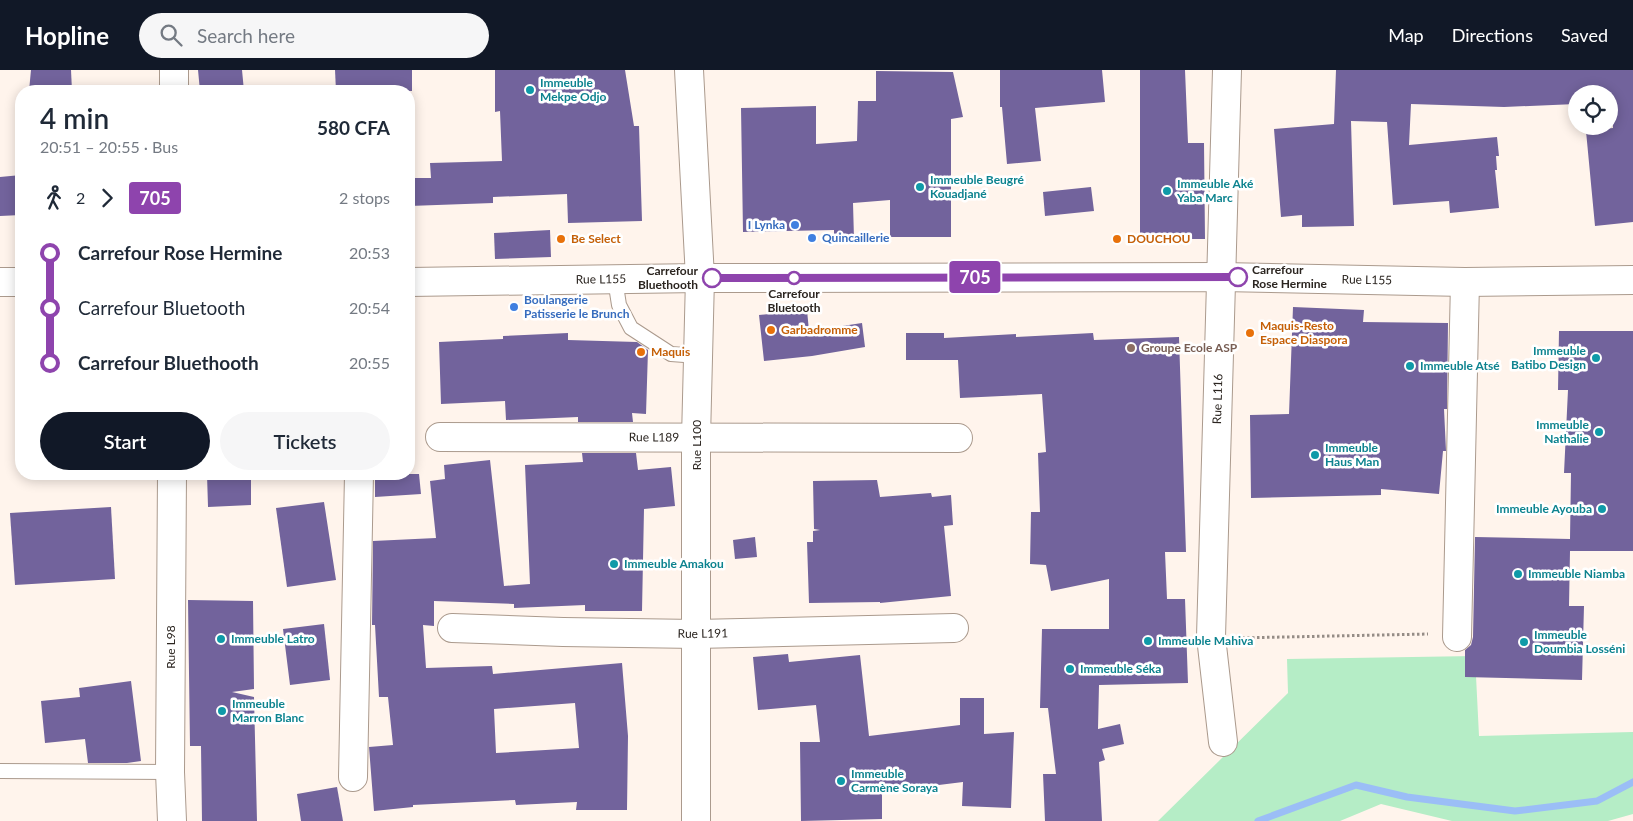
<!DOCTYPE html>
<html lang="en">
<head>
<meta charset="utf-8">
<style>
	:root { --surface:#fff; --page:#f6f6f7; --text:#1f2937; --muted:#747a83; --accent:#111827 }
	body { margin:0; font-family:Lato,sans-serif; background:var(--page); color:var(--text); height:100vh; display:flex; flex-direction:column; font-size:19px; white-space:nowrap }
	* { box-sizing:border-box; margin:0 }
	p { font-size:16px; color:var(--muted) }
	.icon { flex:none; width:28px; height:28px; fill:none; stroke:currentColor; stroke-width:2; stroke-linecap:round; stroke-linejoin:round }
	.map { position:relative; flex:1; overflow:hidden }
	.sheet { position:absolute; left:15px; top:15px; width:400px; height:395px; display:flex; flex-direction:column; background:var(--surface); border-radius:20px; box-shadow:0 2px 12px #0003 }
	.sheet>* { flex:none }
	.badge { padding:0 10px; border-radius:4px; font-size:18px; line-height:32px }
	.tools { position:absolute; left:1568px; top:15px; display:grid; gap:10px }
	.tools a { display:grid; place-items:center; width:50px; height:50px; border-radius:50%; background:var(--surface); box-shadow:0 2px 12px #0003; font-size:25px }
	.map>.badge { position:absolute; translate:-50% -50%; box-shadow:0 0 0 2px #fff }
	.legs { display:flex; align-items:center; gap:8px; height:55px; padding:0 25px; font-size:16px }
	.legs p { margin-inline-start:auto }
	.headline { display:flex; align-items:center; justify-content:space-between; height:85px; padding:0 25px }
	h1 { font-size:28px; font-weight:600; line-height:38px }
	.action { display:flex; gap:10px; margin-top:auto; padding:10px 25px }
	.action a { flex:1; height:58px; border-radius:30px; background:var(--accent); color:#fff; font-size:20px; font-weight:600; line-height:58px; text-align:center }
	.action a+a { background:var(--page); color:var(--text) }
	ul { padding:0 25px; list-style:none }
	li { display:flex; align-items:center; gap:18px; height:55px; font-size:19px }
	li i { display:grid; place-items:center; width:8px; height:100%; margin:0 6px; background:currentColor }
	li i::after { content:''; width:12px; height:12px; margin:-6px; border:4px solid; border-radius:50%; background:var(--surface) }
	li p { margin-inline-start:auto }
	li:first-child i { background:linear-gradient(#0000 50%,currentColor 0) }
	li:last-child i { background:linear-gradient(currentColor 50%,#0000 0) }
	header { display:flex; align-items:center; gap:30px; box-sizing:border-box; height:70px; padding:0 25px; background:var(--accent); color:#fff }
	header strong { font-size:24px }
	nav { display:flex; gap:28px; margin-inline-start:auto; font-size:18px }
	.search { width:350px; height:45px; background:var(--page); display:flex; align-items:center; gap:12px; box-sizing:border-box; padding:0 18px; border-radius:28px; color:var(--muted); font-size:19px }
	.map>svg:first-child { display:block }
</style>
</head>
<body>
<header>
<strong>Hopline</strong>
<div class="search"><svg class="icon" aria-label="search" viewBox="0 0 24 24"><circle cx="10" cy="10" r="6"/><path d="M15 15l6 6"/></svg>Search here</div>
<nav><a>Map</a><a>Directions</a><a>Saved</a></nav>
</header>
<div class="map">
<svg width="1633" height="751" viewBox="0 0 1633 751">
	<rect width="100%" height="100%" fill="#fff4ec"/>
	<polygon fill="#b5edc6" points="1475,586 1479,666 1633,662 1633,744 1608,751 1452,751 1381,734 1340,751 1158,751 1288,623 1287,589"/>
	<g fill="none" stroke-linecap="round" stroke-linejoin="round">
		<polyline stroke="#9bbef6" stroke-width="7" points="1258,751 1356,715 1407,727 1515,741 1597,731 1633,712"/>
	</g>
	<g fill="#72639c" fill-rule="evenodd">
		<polygon points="31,0 71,0 72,21 29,21"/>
		<polygon points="198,0 242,0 244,21 200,21"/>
		<polygon points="335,0 412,0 412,21 336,21"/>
		<polygon points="495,0 625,0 634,56 639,56 642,151 568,153 567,124 493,127 493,133 409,136 409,108 431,108 430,93 502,91 500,41 495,42"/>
		<polygon points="1000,0 1102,0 1105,32 1035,38 1041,91 1007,94 1002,37 1000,37"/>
		<polygon points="1140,0 1185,0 1188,73 1204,73 1205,169 1140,169"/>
		<polygon points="1336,0 1633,0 1633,152 1595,156 1586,61 1613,58 1612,24 1576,24 1576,34 1504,37 1411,34 1409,75 1497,67 1499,86 1496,86 1497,100 1495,100 1499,138 1450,143 1449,131 1393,135 1387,52 1351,51 1354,156 1302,157 1302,145 1281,147 1274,59 1334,54"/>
		<polygon points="876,1 953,2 963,47 951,49 951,167 890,167 890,130 853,133 854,169 834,169 834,160 743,162 741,38 816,36 816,74 857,71 858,31 876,31"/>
		<polygon points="21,105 21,145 0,146 0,107"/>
		<polygon points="1091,117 1094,141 1045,146 1043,122"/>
		<polygon points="550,160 551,187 495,189 494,163"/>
		<polygon points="1293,237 1364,240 1363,252 1448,253 1447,339 1444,339 1446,381 1443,381 1439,424 1381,419 1381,425 1251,428 1250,345 1289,344"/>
		<polygon points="807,240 809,261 862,253 865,277 812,286 764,291 759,245"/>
		<polygon points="1559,261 1633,261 1633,481 1570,481 1569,536 1584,536 1582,610 1465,607 1465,580 1471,575 1473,567 1475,467 1570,469 1571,403 1564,403 1568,320 1558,320"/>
		<polygon points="568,263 568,270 637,272 648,280 646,344 632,343 633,352 578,352 578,347 506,350 505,331 441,334 439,272 503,269 503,266"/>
		<polygon points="906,263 944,263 944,268 1016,264 1016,267 1093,263 1094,270 1179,267 1186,482 1165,482 1167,529 1185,529 1188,613 1099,615 1098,659 1120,654 1124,674 1102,679 1105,690 1099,692 1102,751 1045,751 1043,704 1056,704 1048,638 1040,638 1042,559 1109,559 1109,509 1051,521 1046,495 1030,494 1031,442 1040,442 1038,383 1046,382 1042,324 960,328 958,290 906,290"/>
		<path d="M582,383H636L638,400L671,397L675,436L644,439L642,541H585V535L514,538V534L434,531V556L423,555L426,598L492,596L493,604L622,593L628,666L627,740H576L577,732L516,735L515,730L413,735V737L374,741L369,677L393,675L388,627H379L375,555H372L373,471L436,468L430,411L445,409L444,395L490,390L504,516L530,514L525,395L583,392ZM575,633L579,678L496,683L494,639Z"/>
		<polygon points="207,404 251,404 251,435 208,437"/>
		<polygon points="375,404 419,404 421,424 375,427"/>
		<polygon points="877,410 880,427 931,423 932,427 951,425 953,455 944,456 951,526 880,533 880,532 809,533 807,472 813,472 813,461 820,460 814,459 813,411"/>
		<polygon points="324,432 336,510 287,517 276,438"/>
		<polygon points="111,437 115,509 15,515 10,443"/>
		<polygon points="755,467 757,487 735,489 733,470"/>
		<polygon points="188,530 253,531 254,619 232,622 254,627 257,751 202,751 201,676 190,676"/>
		<polygon points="324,554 330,610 290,615 283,559"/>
		<polygon points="788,584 789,592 860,585 869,666 960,655 960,628 984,628 984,664 1014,662 1011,738 962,736 963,712 882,722 882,749 801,751 800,672 820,672 816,635 758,640 753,587"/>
		<polygon points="131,611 141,691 127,693 88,693 85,669 45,673 41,631 80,627 79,618"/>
		<polygon points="337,717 343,751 301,751 297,724"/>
	</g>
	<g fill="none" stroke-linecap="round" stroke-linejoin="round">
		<g stroke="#ab9a8d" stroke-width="16">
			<g id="service">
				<polyline points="615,209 619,235 631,258 671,284 698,286"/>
				<polyline points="0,701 170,702"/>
			</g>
		</g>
		<g stroke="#ab9a8d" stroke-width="30">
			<g id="minor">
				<polyline points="689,0 700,208 696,368 696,751"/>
				<polyline points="174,21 174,0"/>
				<path id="s1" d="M440,367L958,368"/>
				<polyline points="172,404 170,702 172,751"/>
				<path id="s2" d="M452,558L563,562L696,564L954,558"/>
				<polyline points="1457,567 1465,212"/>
				<path id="s3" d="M1223,672L1211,567L1227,0"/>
				<polyline points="353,707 359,404"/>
			</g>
		</g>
		<g stroke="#ab9a8d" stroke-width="30">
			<g id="tertiary">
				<polyline points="0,212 21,212"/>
				<path id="s4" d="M409,212L700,208L1222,207L1465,212L1633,210"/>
			</g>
		</g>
		<polyline stroke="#958c86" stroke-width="3" stroke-dasharray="2.5 2.5" stroke-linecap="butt" points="1237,568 1428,564"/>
		<use href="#service" stroke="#fff" stroke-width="14"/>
		<use href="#minor" stroke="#fff" stroke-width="28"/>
		<use href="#tertiary" stroke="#fff" stroke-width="28"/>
	</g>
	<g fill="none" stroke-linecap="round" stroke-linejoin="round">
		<g stroke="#fff" stroke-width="11">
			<polyline id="line-1" points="712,208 1238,207"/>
		</g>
		<use href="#line-1" stroke="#8e44ad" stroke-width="8"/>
	</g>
	<g fill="#0f9aa8" stroke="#fff" stroke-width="2">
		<circle cx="530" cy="20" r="5"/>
		<circle cx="920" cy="117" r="5"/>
		<circle cx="1167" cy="121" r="5"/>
		<circle cx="1596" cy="288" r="5"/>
		<circle cx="1410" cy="296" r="5"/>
		<circle cx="1599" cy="362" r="5"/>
		<circle cx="1315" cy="385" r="5"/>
		<circle cx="1602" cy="439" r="5"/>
		<circle cx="614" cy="494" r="5"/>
		<circle cx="1518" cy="504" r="5"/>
		<circle cx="221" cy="569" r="5"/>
		<circle cx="1148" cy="571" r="5"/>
		<circle cx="1524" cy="572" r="5"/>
		<circle cx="1070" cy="599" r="5"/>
		<circle cx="222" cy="641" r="5"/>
		<circle cx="841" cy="711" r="5"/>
	</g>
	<g fill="#3f7fe0" stroke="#fff" stroke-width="2">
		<circle cx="795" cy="155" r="5"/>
		<circle cx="812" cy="168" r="5"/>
		<circle cx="514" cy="237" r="5"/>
	</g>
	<g fill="#e8710a" stroke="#fff" stroke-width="2">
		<circle cx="561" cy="169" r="5"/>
		<circle cx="1117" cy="169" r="5"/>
		<circle cx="771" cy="260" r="5"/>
		<circle cx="1250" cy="263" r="5"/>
		<circle cx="641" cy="282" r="5"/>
	</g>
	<g fill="#fff" stroke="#8e44ad" stroke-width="2.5">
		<circle cx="1238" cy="207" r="9"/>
		<circle cx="712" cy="208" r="9"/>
		<circle cx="794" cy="208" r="6"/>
	</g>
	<circle fill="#8d6e63" stroke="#fff" stroke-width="2" cx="1131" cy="278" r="5"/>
	<g text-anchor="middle" stroke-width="5" stroke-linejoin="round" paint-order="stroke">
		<g font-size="12" font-weight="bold" fill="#0d838f" stroke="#fff" text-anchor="start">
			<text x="540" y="17">Immeuble<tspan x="540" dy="14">Mekpe Odjo</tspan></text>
			<text x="930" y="114">Immeuble Beugré<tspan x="930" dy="14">Kouadjané</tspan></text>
			<text x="1177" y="118">Immeuble Aké<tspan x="1177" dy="14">Yaba Marc</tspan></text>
			<text x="1586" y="285" text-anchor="end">Immeuble<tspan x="1586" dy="14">Batibo Design</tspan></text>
			<text x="1420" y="300">Immeuble Atsé</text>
			<text x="1589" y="359" text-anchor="end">Immeuble<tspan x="1589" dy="14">Nathalie</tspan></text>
			<text x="1325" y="382">Immeuble<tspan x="1325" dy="14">Haus Man</tspan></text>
			<text x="1592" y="443" text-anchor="end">Immeuble Ayouba</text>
			<text x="624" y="498">Immeuble Amakou</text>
			<text x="1528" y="508">Immeuble Niamba</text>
			<text x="1534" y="569">Immeuble<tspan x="1534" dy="14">Doumbia Losséni</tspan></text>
			<text x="231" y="573">Immeuble Latro</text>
			<text x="1158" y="575">Immeuble Mahiva</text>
			<text x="1080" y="603">Immeuble Séka</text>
			<text x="232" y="638">Immeuble<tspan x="232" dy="14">Marron Blanc</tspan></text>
			<text x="851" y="708">Immeuble<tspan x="851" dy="14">Carmène Soraya</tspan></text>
		</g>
		<g font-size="12" font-weight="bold" fill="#366cbe" stroke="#fff" text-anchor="start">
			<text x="785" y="159" text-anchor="end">I Lynka</text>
			<text x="822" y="172">Quincaillerie</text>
			<text x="524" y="234">Boulangerie<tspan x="524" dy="14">Patisserie le Brunch</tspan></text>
		</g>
		<g font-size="12" font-weight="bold" fill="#c56008" stroke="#fff" text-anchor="start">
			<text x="571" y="173">Be Select</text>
			<text x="1127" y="173">DOUCHOU</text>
			<text x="1260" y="260">Maquis-Resto<tspan x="1260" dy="14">Espace Diaspora</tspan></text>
			<text x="781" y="264">Garbadromme</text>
			<text x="651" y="286">Maquis</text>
		</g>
		<g font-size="12" font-weight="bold" fill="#2b2520" stroke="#fff" text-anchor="start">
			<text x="1252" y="204">Carrefour<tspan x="1252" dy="14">Rose Hermine</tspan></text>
			<text x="698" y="205" text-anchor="end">Carrefour<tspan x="698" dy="14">Bluethooth</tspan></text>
			<text x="794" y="228" text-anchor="middle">Carrefour<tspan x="794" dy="14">Bluetooth</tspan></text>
		</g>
		<g font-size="12" fill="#2b2520" stroke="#fff">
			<text dy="4" stroke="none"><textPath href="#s4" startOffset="192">Rue L155</textPath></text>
			<text dy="4" stroke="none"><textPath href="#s4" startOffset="958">Rue L155</textPath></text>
			<text dy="4" stroke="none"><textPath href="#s3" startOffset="344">Rue L116</textPath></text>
			<text dy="4" stroke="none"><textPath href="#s1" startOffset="214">Rue L189</textPath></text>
			<text transform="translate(697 375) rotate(-90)" y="4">Rue L100</text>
			<text dy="4" stroke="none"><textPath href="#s2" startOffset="251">Rue L191</textPath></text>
			<text transform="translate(171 577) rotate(-90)" y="4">Rue L98</text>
		</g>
		<g font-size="12" font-weight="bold" fill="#785e54" stroke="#fff" text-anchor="start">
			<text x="1141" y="282">Groupe Ecole ASP</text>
		</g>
	</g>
</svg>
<div class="tools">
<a><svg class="icon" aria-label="locate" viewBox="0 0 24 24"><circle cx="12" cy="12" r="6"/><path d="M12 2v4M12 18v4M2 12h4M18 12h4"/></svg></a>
</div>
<b class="badge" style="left:975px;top:207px;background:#8e44ad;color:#fff">705</b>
<section class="sheet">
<div class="headline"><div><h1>4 min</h1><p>20:51 – 20:55 · Bus</p></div><b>580 CFA</b></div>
<div class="legs"><svg class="icon" aria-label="walk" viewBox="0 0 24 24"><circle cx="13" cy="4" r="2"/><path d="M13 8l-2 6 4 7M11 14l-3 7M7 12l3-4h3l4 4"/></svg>2<svg class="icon" aria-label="forward" viewBox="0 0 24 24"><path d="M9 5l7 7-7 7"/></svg><b class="badge" style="background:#8e44ad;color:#fff">705</b><p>2 stops</p></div>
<ul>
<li><i style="color:#8e44ad"></i><b>Carrefour Rose Hermine</b><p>20:53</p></li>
<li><i style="color:#8e44ad"></i><span>Carrefour Bluetooth</span><p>20:54</p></li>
<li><i style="color:#8e44ad"></i><b>Carrefour Bluethooth</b><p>20:55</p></li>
</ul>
<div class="action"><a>Start</a><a>Tickets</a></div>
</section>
</div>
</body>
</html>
